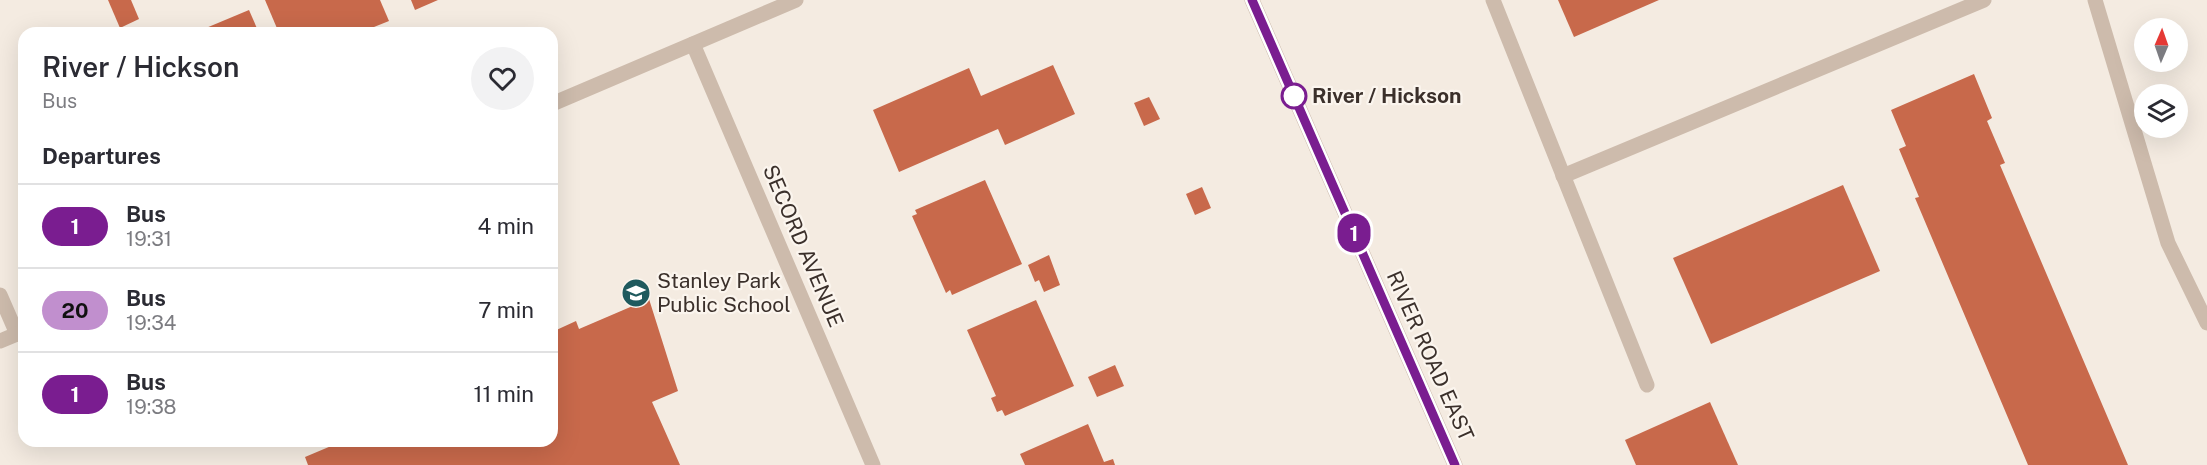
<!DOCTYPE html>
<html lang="en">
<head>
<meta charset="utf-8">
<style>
	:root { --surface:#fff; --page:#f2f2f3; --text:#2b2b33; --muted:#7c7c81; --line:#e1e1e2 }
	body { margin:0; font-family:"Public Sans",sans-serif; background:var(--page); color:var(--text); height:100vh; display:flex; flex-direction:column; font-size:22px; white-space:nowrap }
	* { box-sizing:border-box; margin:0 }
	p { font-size:20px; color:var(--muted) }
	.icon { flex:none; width:33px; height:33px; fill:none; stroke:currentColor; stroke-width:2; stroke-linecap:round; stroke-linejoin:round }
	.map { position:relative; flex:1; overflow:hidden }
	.drawer { position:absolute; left:18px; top:27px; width:540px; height:420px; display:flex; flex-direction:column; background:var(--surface); border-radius:18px; box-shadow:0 6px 24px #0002 }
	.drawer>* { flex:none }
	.badge { padding:0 12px; border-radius:20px; font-size:21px; line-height:39px }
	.needle { width:39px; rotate:2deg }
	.fabs { position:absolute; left:2134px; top:18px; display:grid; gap:12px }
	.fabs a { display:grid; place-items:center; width:54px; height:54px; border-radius:50%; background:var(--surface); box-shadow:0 6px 24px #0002; font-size:30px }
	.map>.badge { position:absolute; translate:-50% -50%; box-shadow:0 0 0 3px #fff }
	h2 { padding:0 24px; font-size:22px; line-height:54px }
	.round { display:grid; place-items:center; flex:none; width:63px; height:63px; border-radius:32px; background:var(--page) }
	.overview { display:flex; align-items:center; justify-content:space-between; height:102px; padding:0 24px }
	h1 { font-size:28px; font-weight:600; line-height:45px }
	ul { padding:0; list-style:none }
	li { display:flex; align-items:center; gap:18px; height:84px; padding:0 24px; border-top:2px solid var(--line) }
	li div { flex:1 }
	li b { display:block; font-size:22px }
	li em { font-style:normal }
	li .badge { min-width:66px; font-weight:700; text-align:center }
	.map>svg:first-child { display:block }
</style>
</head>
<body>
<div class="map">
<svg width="2207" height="465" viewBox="0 0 2207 465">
	<rect width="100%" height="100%" fill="#f4ebe1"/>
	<g fill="#c8694b">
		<polygon points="108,0 131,0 139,19 120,28"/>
		<polygon points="265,0 380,0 389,21 359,33 279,33"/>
		<polygon points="411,0 438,0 415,10"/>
		<polygon points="1558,0 1659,0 1574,37"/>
		<polygon points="249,10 259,33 194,33"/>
		<polygon points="1053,65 1075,114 1005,145 998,129 899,172 873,110 969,68 981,96"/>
		<polygon points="1974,74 1992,118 1987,121 2005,163 2000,165 2128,465 2028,465 1915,198 1919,197 1899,149 1906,146 1891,110"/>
		<polygon points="1149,97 1160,119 1144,126 1134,103"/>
		<polygon points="985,180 1022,264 952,295 950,290 946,293 912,216 917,214 915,210"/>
		<polygon points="1843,185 1880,271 1711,344 1673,258"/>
		<polygon points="1202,187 1211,208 1195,215 1186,194"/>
		<polygon points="1049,255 1060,285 1044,292 1039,280 1035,282 1028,265"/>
		<polygon points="649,299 678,391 652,402 680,465 308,465 305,457 343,441 552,441 552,332 576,321 579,329"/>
		<polygon points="1036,300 1074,386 1005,416 1002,410 997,412 991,398 996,396 967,330"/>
		<polygon points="1115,365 1124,386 1097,397 1088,377"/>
		<polygon points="1710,402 1738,465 1636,465 1625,440"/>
		<polygon points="1088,424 1104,462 1113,459 1115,465 1025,465 1020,454"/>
	</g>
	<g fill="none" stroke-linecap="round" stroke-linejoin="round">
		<g stroke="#cdbbac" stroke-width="15">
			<polyline points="1252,0 1455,465"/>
			<polyline points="1493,0 1647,385"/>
			<polyline points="2095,0 2168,243 2207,323"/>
			<polyline points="693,44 873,465"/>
			<polyline points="552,104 796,0"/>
			<polyline points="1563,176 1984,0"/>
			<polyline points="0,295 17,334"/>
			<polyline points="0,341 24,331"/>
		</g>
	</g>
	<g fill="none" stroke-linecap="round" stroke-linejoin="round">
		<g stroke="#fff" stroke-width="14">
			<polyline id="line" points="1252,0 1455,465"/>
		</g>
		<use href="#line" stroke="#7a1d90" stroke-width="9"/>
	</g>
	<defs>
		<g id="school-disc" transform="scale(1.5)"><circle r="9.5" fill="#1f5a5e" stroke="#fbf5ee"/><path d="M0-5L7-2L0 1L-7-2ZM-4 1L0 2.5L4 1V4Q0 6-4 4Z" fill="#fff"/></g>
	</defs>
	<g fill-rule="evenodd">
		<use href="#school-disc" x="636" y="293"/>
	</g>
	<circle fill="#fff" stroke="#7a1d90" stroke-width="3" cx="1294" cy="96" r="12"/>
	<g text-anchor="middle" stroke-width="4.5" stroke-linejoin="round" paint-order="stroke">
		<g font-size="21" font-weight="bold" fill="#3b302b" stroke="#fbf5ee" text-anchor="start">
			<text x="1312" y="103">River / Hickson</text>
		</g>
		<g font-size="21" fill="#3b302b" stroke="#fbf5ee">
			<text transform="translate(803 246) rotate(67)" y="7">SECORD AVENUE</text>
			<text transform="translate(1430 356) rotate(66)" y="7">RIVER ROAD EAST</text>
		</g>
		<g font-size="21" fill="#3b302b" stroke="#fbf5ee" text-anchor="start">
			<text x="657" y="288">Stanley Park<tspan x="657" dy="24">Public School</tspan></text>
		</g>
	</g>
</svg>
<div class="fabs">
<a><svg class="needle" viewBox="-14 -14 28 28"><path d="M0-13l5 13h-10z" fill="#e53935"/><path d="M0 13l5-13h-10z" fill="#7c7c81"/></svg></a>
<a><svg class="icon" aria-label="layers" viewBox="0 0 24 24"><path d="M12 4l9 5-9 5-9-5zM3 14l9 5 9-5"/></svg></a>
</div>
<b class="badge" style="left:1354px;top:233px;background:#7a1d90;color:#fff">1</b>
<section class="drawer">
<div class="overview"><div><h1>River / Hickson</h1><p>Bus</p></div><a class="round"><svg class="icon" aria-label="heart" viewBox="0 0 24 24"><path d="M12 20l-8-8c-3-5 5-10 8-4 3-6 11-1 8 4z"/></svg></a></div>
<h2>Departures</h2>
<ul>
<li><span class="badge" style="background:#7a1d90;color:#fff">1</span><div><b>Bus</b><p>19:31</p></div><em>4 min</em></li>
<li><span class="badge" style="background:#c18fce;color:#111">20</span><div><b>Bus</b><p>19:34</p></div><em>7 min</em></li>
<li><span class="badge" style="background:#7a1d90;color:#fff">1</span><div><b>Bus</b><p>19:38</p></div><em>11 min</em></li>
</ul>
</section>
</div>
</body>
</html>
